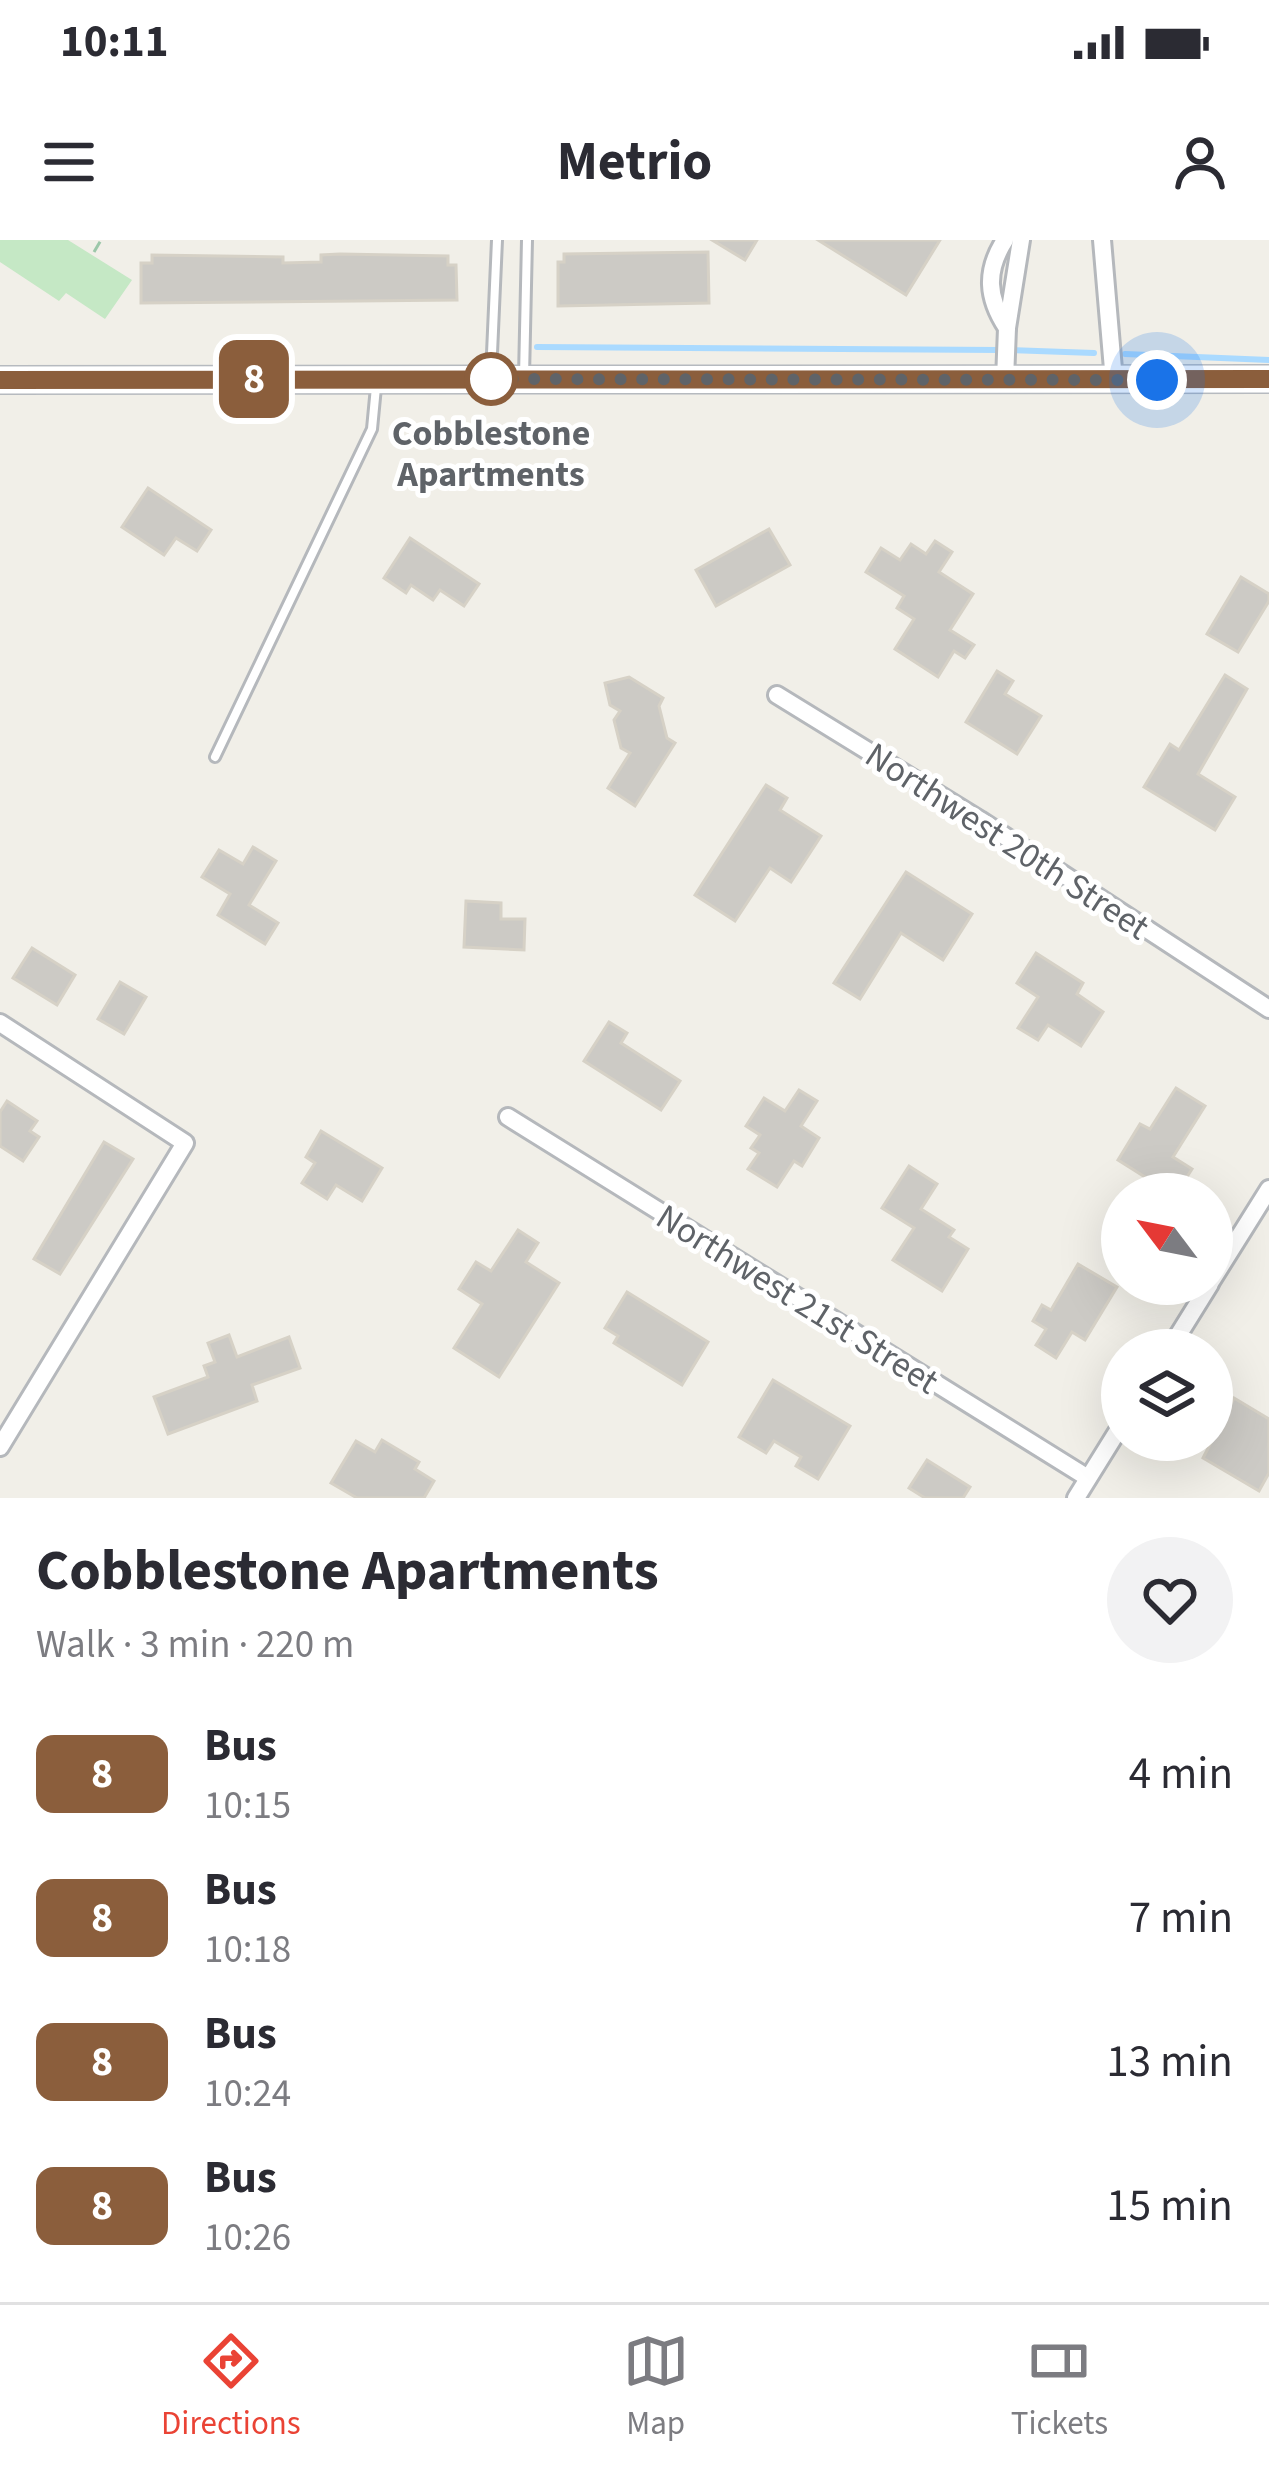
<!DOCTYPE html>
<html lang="en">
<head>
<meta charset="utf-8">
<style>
	:root { --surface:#fff; --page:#f2f2f3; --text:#2b2b33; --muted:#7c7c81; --line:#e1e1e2; --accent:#ea4335 }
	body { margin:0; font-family:"Source Sans 3",sans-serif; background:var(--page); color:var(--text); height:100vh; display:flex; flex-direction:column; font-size:45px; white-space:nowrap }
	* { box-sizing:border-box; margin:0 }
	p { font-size:39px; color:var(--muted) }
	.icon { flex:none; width:66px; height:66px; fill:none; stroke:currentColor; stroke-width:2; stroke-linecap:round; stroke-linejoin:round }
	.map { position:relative; height:1258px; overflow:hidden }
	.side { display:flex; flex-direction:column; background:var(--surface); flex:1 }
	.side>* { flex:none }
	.badge { padding:0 24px; border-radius:18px; font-size:42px; line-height:78px }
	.needle { width:78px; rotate:302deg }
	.buttons { position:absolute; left:1101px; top:933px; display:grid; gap:24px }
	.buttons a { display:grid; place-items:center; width:132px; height:132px; border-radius:50%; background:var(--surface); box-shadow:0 12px 48px #0002; font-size:60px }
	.you { position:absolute; width:60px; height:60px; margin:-30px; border:9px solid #fff; border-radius:50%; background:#1a73e8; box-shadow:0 0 0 18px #1a73e833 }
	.map>.badge { position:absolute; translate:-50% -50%; box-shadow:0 0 0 6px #fff }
	.round { display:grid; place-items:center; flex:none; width:126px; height:126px; border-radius:63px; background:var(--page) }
	.head { display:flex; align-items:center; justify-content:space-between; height:204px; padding:0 36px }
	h1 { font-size:57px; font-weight:700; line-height:90px }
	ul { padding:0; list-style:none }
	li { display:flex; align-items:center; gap:36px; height:144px; padding:0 36px }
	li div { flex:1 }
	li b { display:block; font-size:45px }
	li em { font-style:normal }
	li .badge { min-width:132px; font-weight:700; text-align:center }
	.status { display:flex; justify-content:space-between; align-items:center; height:84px; padding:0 60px; background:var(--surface); direction:ltr }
	.status svg { height:33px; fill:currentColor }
	header { display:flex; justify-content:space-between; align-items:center; height:156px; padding:0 36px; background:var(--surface); font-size:54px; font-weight:700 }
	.tab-bar { display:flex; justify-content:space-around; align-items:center; height:168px; border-top:3px solid var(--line); background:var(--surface); font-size:33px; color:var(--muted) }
	.tab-bar a { display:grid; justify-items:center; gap:6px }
	.tab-bar .selected { color:var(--accent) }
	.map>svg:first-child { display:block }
</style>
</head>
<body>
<div class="status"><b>10:11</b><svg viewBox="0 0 49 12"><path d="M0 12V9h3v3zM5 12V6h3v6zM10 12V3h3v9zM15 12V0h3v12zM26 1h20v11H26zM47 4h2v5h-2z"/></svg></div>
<header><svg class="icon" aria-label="menu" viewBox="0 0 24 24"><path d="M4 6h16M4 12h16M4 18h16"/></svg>Metrio<svg class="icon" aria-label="person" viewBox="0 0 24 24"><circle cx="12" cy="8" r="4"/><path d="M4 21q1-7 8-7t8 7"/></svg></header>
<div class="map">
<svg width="1269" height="1258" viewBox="0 0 1269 1258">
	<rect width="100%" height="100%" fill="#f1efe8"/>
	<polygon fill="#c5e8c5" points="0,0 68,0 132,40 105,79 66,53 59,61 0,22"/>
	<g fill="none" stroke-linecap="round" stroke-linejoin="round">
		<g stroke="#aadaff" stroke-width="6">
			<polyline points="537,107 1000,110"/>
			<polyline points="1012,110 1094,113"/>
			<polyline points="1125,114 1269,120"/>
		</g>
	</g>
	<g fill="#cccac5" stroke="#d6d1c6" stroke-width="3">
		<polygon points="712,0 757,0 745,20"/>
		<polygon points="818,0 940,0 906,55"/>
		<polygon points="708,12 709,63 558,66 558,22 564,22 564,14"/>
		<polygon points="340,14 448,16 448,25 456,25 457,60 141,63 141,23 152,23 152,15 283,17 283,23 321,22 321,15"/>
		<polygon points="148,248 211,290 197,311 176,298 164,315 122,287"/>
		<polygon points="769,289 790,325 716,366 696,330"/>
		<polygon points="410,298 479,344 464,366 440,350 433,360 411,345 406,353 384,338"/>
		<polygon points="935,301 952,312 939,332 973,354 950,390 974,405 965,418 954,411 938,437 895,409 914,379 897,368 904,356 866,332 881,308 900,320 911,304 926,314"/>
		<polygon points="1241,337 1269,354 1269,361 1238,412 1207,394"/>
		<polygon points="997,431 1013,441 1005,454 1041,476 1017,514 966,482"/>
		<polygon points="1225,435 1247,449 1198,534 1235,557 1215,590 1144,547 1170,504 1179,510"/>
		<polygon points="629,437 663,458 659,466 667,498 675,503 635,566 608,548 630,513 621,508 614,480 620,471 610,465 605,443"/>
		<polygon points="766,545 787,558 780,570 821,596 791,642 770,628 735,681 695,655"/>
		<polygon points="253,607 276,621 249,665 278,683 265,704 218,675 230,654 202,637 219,610 243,624"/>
		<polygon points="906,632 972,674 943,720 901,693 860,759 834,743"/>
		<polygon points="466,661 501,663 501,679 525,679 524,710 464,707"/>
		<polygon points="32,708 75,735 57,765 13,738"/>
		<polygon points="1036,713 1083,743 1077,754 1103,772 1081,806 1048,785 1038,800 1018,788 1038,757 1017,743"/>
		<polygon points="120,742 146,757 124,794 98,779"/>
		<polygon points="609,782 627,793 621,803 680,841 661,870 584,821"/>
		<polygon points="1176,848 1205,866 1173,917 1192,929 1176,954 1172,954 1118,920 1140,884 1150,889"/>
		<polygon points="799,850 817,861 801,886 819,898 802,926 794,921 777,947 748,929 759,913 751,908 760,895 746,886 764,858 785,871"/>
		<polygon points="7,861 37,881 30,891 39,897 23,921 0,906 0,872"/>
		<polygon points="321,891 382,928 362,961 336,945 327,959 302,943 315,923 306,917"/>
		<polygon points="104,902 133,919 60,1034 34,1019"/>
		<polygon points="909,926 937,944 921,969 954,990 949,997 968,1009 942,1051 893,1020 914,988 882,968"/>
		<polygon points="518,990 538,1003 526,1022 559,1043 499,1137 454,1108 482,1064 459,1049 476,1022 491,1031"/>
		<polygon points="1078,1024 1117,1047 1085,1100 1072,1092 1056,1118 1036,1105 1046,1089 1033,1081 1042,1065 1051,1070"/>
		<polygon points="627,1052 708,1102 682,1145 614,1103 618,1096 605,1088"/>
		<polygon points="229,1095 237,1117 289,1097 300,1128 252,1145 257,1161 168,1194 154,1157 208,1137 204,1126 215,1122 208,1103"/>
		<polygon points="773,1140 850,1186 818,1239 796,1226 801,1217 774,1201 766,1213 739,1197"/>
		<polygon points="1234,1158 1269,1179 1269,1233 1259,1251 1203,1218"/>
		<polygon points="382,1200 419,1222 415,1229 434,1241 424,1258 357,1258 331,1243 356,1201 375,1212"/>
		<polygon points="927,1220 970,1247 963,1258 925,1258 909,1248"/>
	</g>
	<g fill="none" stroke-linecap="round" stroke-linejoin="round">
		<g stroke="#b5b8bc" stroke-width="14">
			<g id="lane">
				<polyline points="491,136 497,0"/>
				<polyline points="524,137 527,0"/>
				<polyline points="215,517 372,189 376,147"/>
			</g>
		</g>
		<g stroke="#b5b8bc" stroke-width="22">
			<g id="street">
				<path d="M1005,0C985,31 987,58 1007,88"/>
				<polyline points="1102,0 1114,141"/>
				<polyline points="1005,140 1007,88 1021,0"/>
				<polyline points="777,455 980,580 1269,769"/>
				<polyline points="0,783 185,903 0,1207"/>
				<polyline points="508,877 1088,1238"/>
				<polyline points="1212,1040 1269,949"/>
				<polyline points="1169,1110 1210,1044"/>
				<polyline points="1076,1258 1122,1184"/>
			</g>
		</g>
		<g stroke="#b6babf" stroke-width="30">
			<polyline id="secondary" points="0,140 1269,139"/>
		</g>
		<polyline stroke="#9cc7a9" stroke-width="3" stroke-dasharray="12 6" stroke-linecap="butt" points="94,12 101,0"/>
		<use href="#lane" stroke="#fff" stroke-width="8"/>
		<use href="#street" stroke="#fff" stroke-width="16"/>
		<use href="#secondary" stroke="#fff" stroke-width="24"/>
	</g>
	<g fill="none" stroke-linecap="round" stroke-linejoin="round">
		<g stroke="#fff" stroke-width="27">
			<polyline id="line" points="0,140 1269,139"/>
		</g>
		<use href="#line" stroke="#8b5e3c" stroke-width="18"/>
		<polyline stroke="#5f6368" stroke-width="12" stroke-dasharray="0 21.6" points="491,139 1157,140"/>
	</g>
	<circle fill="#fff" stroke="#8b5e3c" stroke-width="6" cx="491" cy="139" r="24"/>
	<g text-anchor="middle" stroke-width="10" stroke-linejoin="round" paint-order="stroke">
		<g font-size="36" font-weight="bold" fill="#5f6368" stroke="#fff">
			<text x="491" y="205">Cobblestone<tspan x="491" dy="41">Apartments</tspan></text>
		</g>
		<g font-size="36" fill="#5f6368" stroke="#fff">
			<text transform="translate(1008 600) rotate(33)" y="13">Northwest 20th Street</text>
			<text transform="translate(798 1058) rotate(32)" y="13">Northwest 21st Street</text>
		</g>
	</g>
</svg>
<div class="buttons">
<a><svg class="needle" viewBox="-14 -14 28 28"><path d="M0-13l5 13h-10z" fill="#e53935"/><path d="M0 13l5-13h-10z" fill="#7c7c81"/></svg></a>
<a><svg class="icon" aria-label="layers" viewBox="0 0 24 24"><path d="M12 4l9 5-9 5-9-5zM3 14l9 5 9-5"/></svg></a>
</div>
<div class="you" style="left:1157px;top:140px"></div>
<b class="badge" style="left:254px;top:139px;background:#8b5e3c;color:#fff">8</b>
</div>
<section class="side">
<div class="head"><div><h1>Cobblestone Apartments</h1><p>Walk · 3 min · 220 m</p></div><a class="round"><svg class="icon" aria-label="heart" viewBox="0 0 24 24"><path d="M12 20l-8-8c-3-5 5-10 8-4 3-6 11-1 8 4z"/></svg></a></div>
<ul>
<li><span class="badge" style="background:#8b5e3c;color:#fff">8</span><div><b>Bus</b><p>10:15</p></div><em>4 min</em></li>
<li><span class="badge" style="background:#8b5e3c;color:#fff">8</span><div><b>Bus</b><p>10:18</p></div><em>7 min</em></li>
<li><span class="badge" style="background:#8b5e3c;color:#fff">8</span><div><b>Bus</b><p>10:24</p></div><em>13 min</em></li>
<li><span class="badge" style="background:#8b5e3c;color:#fff">8</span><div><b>Bus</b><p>10:26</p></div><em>15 min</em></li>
</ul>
</section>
<nav class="tab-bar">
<a class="selected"><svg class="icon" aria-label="directions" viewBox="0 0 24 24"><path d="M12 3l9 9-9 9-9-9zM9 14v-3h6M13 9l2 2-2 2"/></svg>Directions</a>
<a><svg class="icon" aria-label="map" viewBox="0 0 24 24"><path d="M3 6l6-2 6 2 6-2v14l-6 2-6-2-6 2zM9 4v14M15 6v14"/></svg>Map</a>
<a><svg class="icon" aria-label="tickets" viewBox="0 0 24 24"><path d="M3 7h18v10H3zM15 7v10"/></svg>Tickets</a>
</nav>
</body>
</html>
